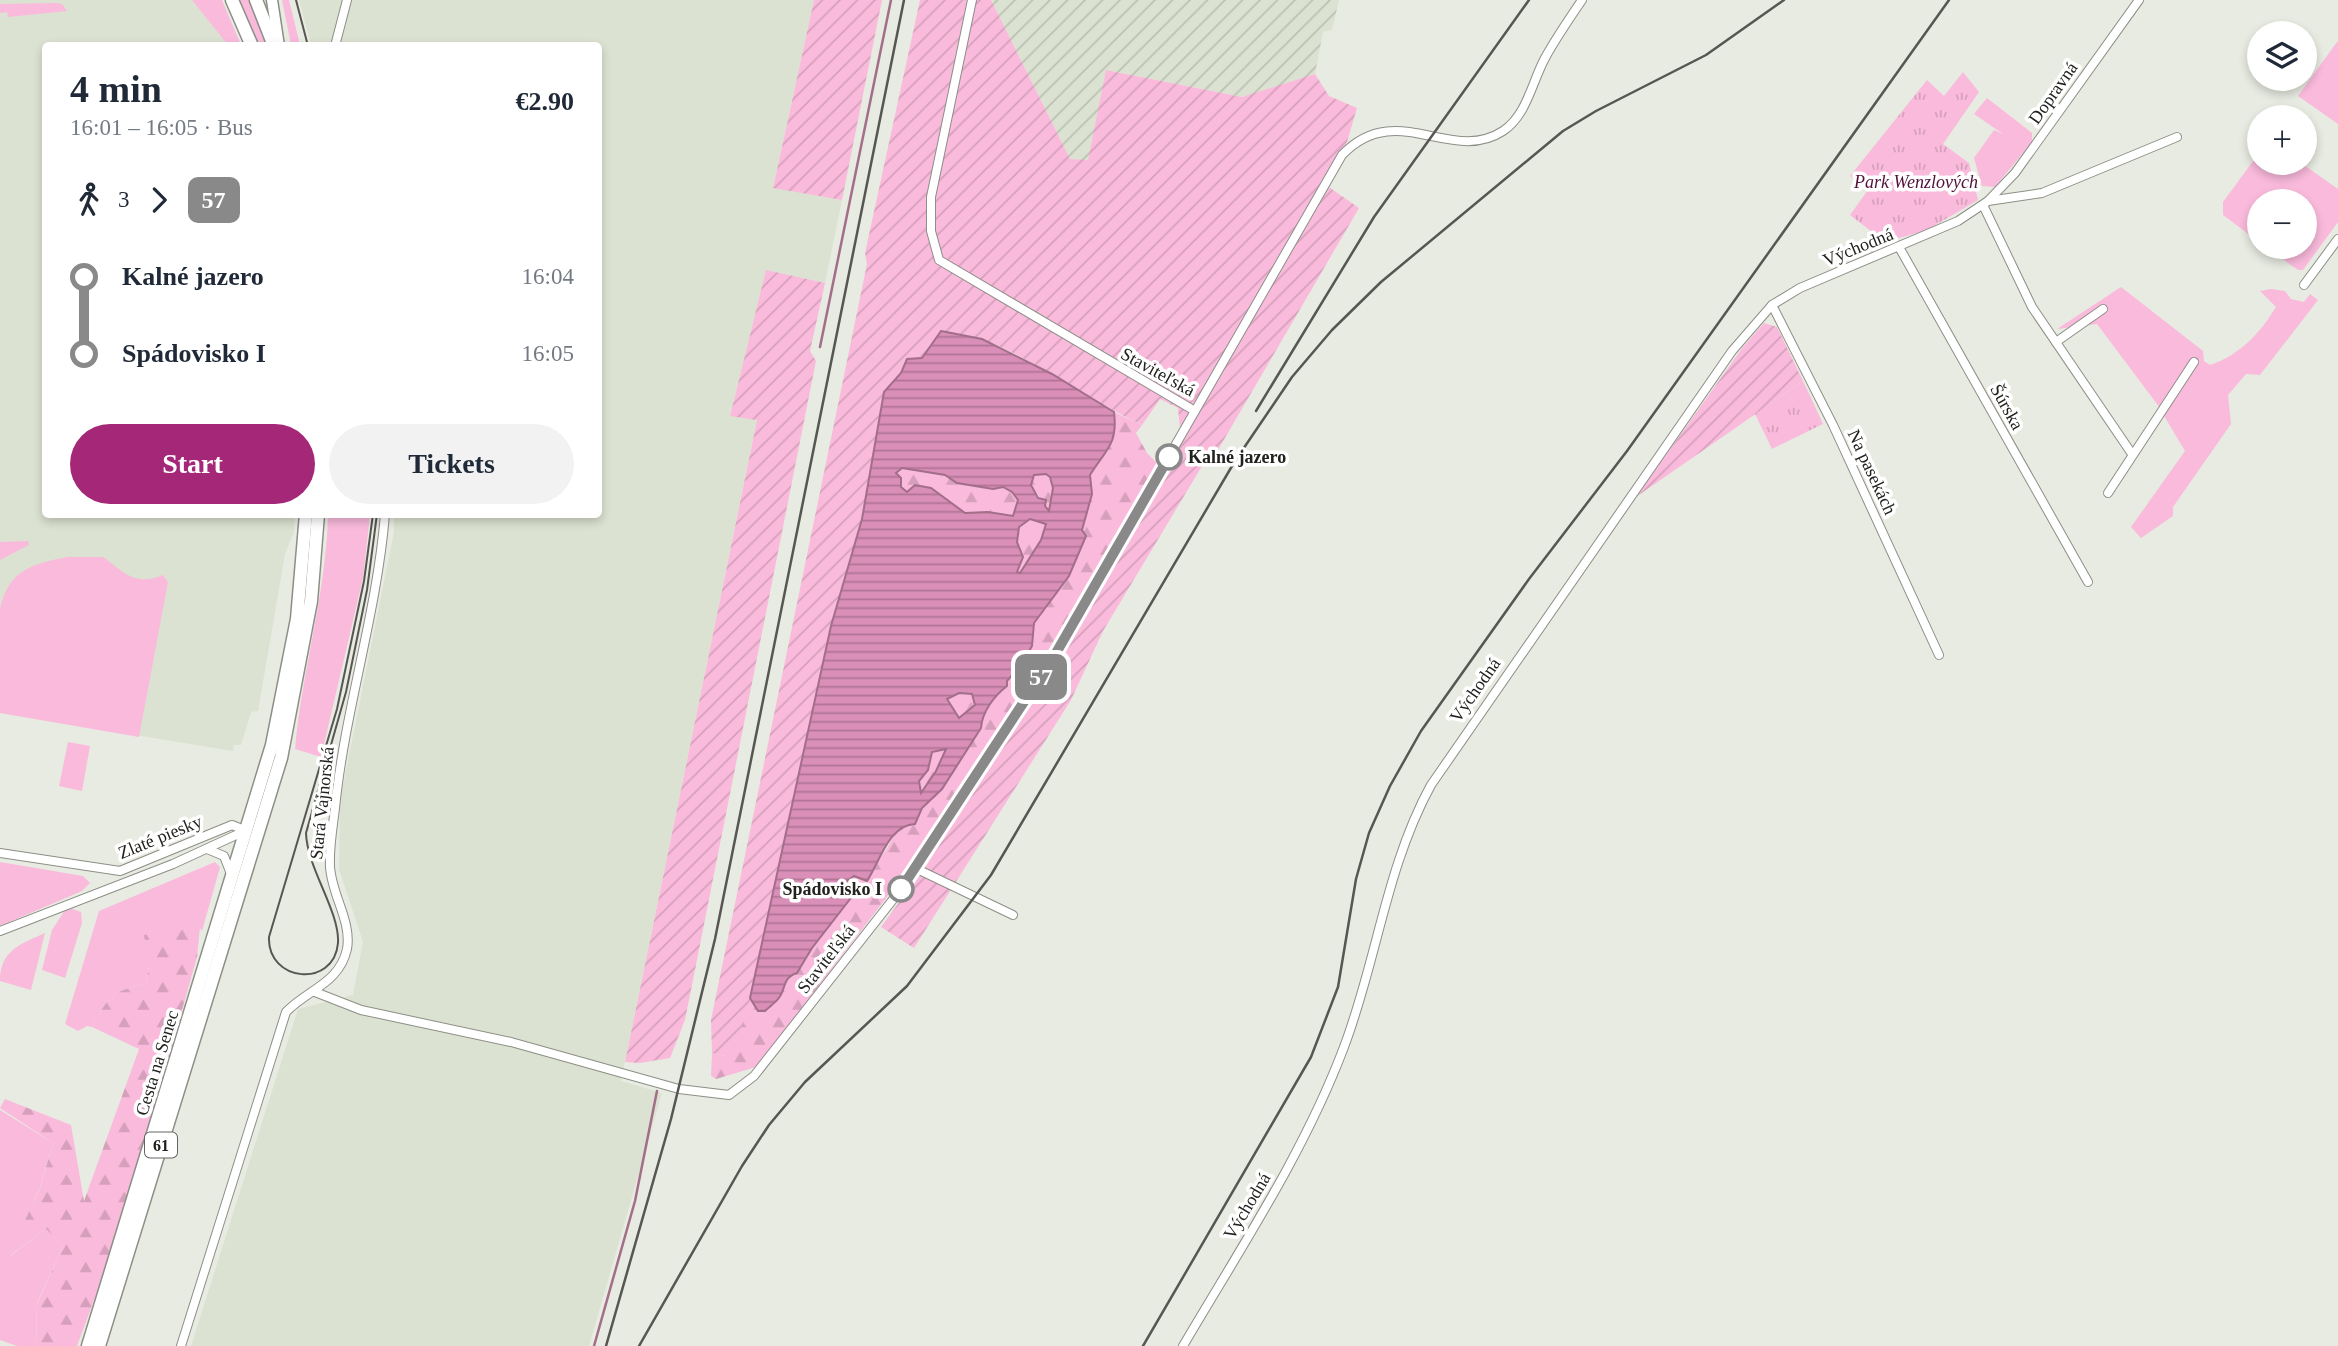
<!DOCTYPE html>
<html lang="en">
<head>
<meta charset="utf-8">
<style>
	:root { --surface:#fff; --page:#f2f2f3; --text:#1f2937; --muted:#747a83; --accent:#a52778 }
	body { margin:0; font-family:Georgia,serif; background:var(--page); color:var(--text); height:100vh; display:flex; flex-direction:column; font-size:26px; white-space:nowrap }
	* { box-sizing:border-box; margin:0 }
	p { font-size:23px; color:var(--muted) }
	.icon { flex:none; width:38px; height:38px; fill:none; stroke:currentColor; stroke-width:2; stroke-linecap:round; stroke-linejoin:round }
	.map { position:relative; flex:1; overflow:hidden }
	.details { position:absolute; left:42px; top:42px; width:560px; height:476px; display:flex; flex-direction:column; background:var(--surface); border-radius:7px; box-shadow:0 4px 10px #0003 }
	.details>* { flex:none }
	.badge { padding:0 14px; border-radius:10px; font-size:24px; line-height:46px }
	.controls { position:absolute; left:2247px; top:21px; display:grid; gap:14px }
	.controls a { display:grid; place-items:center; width:70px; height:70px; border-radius:50%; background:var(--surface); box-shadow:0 4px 10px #0003; font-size:35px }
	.map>.badge { position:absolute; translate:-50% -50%; box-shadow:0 0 0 4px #fff }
	.legs { display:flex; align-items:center; gap:10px; height:77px; padding:0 28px; font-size:23px }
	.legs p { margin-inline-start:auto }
	.head { display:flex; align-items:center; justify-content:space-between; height:119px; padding:0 28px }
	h1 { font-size:38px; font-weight:800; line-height:52px }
	.action { display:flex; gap:14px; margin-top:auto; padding:14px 28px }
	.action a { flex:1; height:80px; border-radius:42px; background:var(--accent); color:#fff; font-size:28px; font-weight:800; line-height:80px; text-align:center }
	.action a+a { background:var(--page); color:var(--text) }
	ul { padding:0 28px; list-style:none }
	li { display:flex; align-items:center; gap:24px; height:77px; font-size:26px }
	li i { display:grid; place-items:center; width:10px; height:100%; margin:0 9px; background:currentColor }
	li i::after { content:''; width:18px; height:18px; margin:-9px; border:5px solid; border-radius:50%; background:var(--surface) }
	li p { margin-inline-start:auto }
	li:first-child i { background:linear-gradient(#0000 50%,currentColor 0) }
	li:last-child i { background:linear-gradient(currentColor 50%,#0000 0) }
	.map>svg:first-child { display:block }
</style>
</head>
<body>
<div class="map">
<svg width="2338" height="1346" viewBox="0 0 2338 1346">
	<defs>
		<pattern id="industrial-furrows" width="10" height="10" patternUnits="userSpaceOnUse" patternTransform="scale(1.75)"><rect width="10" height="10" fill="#dce2d1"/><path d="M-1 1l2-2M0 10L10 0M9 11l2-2" fill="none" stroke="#bcc2b3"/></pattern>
		<pattern id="forest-firs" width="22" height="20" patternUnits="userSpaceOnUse" patternTransform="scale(1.75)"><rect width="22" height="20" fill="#fabadc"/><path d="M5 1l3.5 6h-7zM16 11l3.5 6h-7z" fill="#d6a0bc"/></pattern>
		<pattern id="park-tufts" width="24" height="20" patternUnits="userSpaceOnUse" patternTransform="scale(1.75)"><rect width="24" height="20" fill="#fabadc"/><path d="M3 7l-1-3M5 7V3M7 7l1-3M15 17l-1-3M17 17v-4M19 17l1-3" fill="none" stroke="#d6a0bc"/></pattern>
		<pattern id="garden-furrows" width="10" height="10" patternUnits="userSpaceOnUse" patternTransform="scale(1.75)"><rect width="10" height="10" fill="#fabadc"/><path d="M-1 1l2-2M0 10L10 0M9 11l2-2" fill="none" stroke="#d6a0bc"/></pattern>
		<pattern id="water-rules" width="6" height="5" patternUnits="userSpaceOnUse" patternTransform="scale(1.75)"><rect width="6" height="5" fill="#da8fb8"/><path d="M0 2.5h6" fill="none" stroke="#b07495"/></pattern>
	</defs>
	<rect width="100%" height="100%" fill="#e8ebe1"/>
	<g fill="#dce2d1">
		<polygon points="0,0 220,0 238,45 46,46 46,514 295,515 294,532 285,554 258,711 251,712 241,745 234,745 233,751 0,713"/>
		<polygon points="299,0 814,0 773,187 842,200 825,283 766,271 730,415 757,419 621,1081 662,1093 589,1346 191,1346 298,1009 353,995 363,942 339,869 340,800 394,532 394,515 598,514 598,46 311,45"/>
	</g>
	<polygon fill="url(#industrial-furrows)" points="991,0 1339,0 1332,30 1323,32 1315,74 1276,87 1242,97 1107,70 1088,161 1070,159"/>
	<g fill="#fabadc">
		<polygon points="192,0 222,0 241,45 228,45"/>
		<polygon points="240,0 250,0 268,45 259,45"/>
		<polygon points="282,0 289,0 300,45 291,45"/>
		<polygon points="56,3 62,4 67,11 8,17 7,12 0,13 0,4"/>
		<polygon points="2337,42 2338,42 2338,124 2298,96"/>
		<polygon points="1987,98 2032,133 2032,142 1995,187 1982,186 1974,158 1994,130 2003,134 1974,114"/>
		<polygon points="2259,153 2259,163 2301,163 2338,189 2338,222 2303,270 2298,270 2266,247 2305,247 2305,201 2259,201 2259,242 2223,215 2223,202"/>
		<path d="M2121,287L2203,351L2204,361L2210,365C2240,355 2260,333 2276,307L2260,291L2271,289L2285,291L2291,299L2304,302L2310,294L2318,300L2260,375L2246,374L2228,395L2231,424L2173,507V516L2141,538L2131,527L2185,451L2157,404L2097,324L2057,329Z"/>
		<path d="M328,515H370L363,578L321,757L295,749C302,671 326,594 328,515Z"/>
		<polygon points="28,541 29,545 0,560 0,542"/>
		<path d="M68,557H103C124,572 135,587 163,575L168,582L139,737L0,713V609C9,569 32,564 68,557Z"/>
		<polygon points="68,742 90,746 82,791 59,786"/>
		<polygon points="0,862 83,876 90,883 82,891 0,926"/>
		<path d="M215,862L220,867L202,931L199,927L149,966L146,984C113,990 107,998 92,1027L87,1026L78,1031L65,1024L99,911Z"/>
		<polygon points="67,907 81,912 82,923 65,978 42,970 52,930"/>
		<path d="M45,933L31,990L0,981C0,950 21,944 45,933Z"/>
		<polygon points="0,1110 53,1143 40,1187 10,1256 46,1229 63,1246 37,1303 36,1346 17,1346 0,1340"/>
	</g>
	<g fill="url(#forest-firs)">
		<path d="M1114,412L1142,425L1136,433L1147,453L1159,465L1049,653L962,791L910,867L756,1067L716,1079L711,1076L712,1053L726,1056L750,998L758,1010L765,1011L783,992C783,975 800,971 807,958C819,936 831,898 848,881C858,870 877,863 886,850C896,835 892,825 915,824L922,808L942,789L981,728V721L996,695L1023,662L1032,646L1034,623L1069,576L1086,537L1082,530L1092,494L1090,475C1106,449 1118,445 1114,412Z"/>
		<polygon points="902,468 945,475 957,483 993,489 1002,487 1012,492 1018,500 1013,516 988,512 965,513 931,488 907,492 900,487 896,473"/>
		<polygon points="1046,474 1050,476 1053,488 1049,511 1031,485 1034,475"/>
		<polygon points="1030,519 1047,524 1041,540 1020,573 1017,572 1023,557 1017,542 1019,526"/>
		<polygon points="959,693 972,694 975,705 959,718 947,699"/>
		<path d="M946,748L948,751C937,765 933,781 921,793L918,790L921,785L919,781L928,770L932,752Z"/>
		<path d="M200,927L197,957L118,1236L77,1346H36L37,1304L63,1246L46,1229L8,1257L40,1188L53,1143L0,1108L5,1099L71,1125L84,1201L139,1049L92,1027C107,998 113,990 146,984L149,966L144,935Z"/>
	</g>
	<g fill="url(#park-tufts)">
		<polygon points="1963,72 1979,92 1943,144 1969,163 1978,200 1927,230 1885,242 1850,215 1868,190 1850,176 1927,80 1944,96"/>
		<polygon points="1803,381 1823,424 1772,449 1755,414"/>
	</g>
	<g fill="url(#garden-furrows)">
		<polygon points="814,0 882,0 842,200 773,188"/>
		<path d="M920,0H991L1070,159L1088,160L1106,70L1242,97L1315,74L1329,96L1357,108L1347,142L1323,183L1359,208L1215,455L1208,456L1103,631L1071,700L914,948L881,927L919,875L1058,657L1164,474L1180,429L1178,408L1160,399L1142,425C1088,400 1040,362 984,340C971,335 955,334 941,331L922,359H907L901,373L884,392L862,519L831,626L748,1009L739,1033L726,1056L712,1053L711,1020L867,264L865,253Z"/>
		<polygon points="766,270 825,283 810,351 816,361 685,1020 670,1058 640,1063 625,1062 757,420 730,416"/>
		<polygon points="1764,323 1777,327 1803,381 1636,497 1743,347"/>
	</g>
	<path fill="url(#water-rules)" stroke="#a26e8a" stroke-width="2" fill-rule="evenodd" d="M941,331L982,339L1052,374L1114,412C1118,445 1106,449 1090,475L1092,494L1082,530L1086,536L1069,576L1034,623L1032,646L1023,662L1007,681V686C994,696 982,712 981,728L942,789L922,808L915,824C889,825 880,861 867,881L854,876L846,882L854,894L812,948L797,973C781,978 787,989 778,999C775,1003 769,1007 765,1011H758L750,998L831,626L862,519L884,392L901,373L907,359L922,358ZM902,468L945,475L957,483L993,489L1003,487L1012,492L1018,500L1013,516L988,512L965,513L931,488L915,485L907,492L901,487V478L896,473ZM1046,474L1050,477L1053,488L1049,511L1045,506L1046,500L1038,498L1031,485L1034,475ZM1030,519L1046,524L1041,540L1020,573L1017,572L1023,557L1017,542L1019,527ZM959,693L972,694L975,705L959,718L947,699ZM946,749L936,771L921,793L919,781L928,770L932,752Z"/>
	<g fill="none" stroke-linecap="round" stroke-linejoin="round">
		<g stroke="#a26e8a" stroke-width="2.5">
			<polyline points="820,347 891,0"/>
			<polyline points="594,1346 635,1201 657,1091"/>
		</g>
		<g stroke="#8c8f86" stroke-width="10">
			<g id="minor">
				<polyline points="335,46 347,0"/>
				<polyline points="1988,201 2015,173 2139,0"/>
				<polyline points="1983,205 2032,307 2132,454"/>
				<polyline points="1899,247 2088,582"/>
				<polyline points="2304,285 2338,239"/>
				<polyline points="1772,305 1833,425 1939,655"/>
				<polyline points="2056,342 2103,309"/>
				<path d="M1195,411L1342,155C1396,98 1451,165 1503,131C1527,115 1532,82 1545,58C1556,38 1569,19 1582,0"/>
				<polyline points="2108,493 2194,362"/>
				<polyline points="207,849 224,856 231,874"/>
				<polyline points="0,853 120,871 232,825 247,831"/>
				<polyline points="917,869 1013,915"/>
				<polyline points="0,931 173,864 247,830"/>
				<polyline points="315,992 361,1010 511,1042 679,1089 729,1095 754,1076 917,869 1056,653 1195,411 939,260 931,231 931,197 972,0"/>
				<path d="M181,1346L286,1012C308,989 339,984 347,949C352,921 331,894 330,866C329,847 333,826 335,808C345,709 377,613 385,514"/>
				<path d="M1183,1346C1240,1249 1304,1153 1344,1047C1377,960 1386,867 1431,785L1732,351L1772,305L1800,288L1958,221L1988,201L2042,193L2177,137"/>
			</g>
		</g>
		<g stroke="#8c8f86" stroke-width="13">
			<polyline id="secondary" points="272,0 279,46"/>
		</g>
		<g stroke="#8c8f86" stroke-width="15">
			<g id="primary">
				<polyline points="232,0 252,46"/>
				<polyline points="256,0 274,46"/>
				<polyline points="88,1346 272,745 297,619 306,514"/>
				<polyline points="99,1346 281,758 311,601 318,514"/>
			</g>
		</g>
		<use href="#minor" stroke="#fff" stroke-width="8"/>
		<use href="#secondary" stroke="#fff" stroke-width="10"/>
		<use href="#primary" stroke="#fff" stroke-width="12"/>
		<g stroke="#565752" stroke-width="2">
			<polyline points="296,0 308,46"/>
			<path d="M373,514L364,581L337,709L269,937C267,982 334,989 338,943C340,912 307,868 306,833L346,692L367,590L377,514"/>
		</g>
		<g stroke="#565752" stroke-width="2.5">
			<polyline points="1256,411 1374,217 1529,0"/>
			<polyline points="606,1346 671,1119 715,939 904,0"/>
			<polyline points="639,1346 742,1166 769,1125 805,1082 907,986 991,875 1235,461 1292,377 1332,330 1381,282 1563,131 1596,111 1706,55 1784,0"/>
			<polyline points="1143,1346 1311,1057 1338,987 1356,879 1369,833 1390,786 1421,731 1529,579 1627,451 1949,0"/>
		</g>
	</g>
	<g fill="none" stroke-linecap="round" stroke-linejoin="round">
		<g stroke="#fff" stroke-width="16">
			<polyline id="line-1" points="901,889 1056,653 1169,457"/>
		</g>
		<use href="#line-1" stroke="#898989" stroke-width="10"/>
	</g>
	<g fill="#fff" stroke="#898989" stroke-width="3.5">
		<circle cx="1169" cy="457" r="12"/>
		<circle cx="901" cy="889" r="12"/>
	</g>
	<g text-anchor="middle" stroke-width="7" stroke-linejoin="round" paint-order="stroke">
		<rect fill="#fff" stroke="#646462" stroke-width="2" x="145" y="1132.5" width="32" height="25" rx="5"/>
		<g font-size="16" font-weight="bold" fill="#21221e">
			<text x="161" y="1151">61</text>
		</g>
		<g font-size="18" fill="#21221e" stroke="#fff">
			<text transform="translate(2053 93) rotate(-55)" y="6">Dopravná</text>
			<text transform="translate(1858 247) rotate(-22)" y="6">Východná</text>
			<text transform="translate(1158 372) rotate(29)" y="6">Staviteľská</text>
			<text transform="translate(2007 407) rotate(61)" y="6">Šúrska</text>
			<text transform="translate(1872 472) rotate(65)" y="6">Na pasekách</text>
			<text transform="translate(1475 690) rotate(-55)" y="6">Východná</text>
			<text transform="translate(322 803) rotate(-84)" y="6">Stará Vajnorská</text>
			<text transform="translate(160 837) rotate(-22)" y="6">Zlaté piesky</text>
			<text transform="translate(826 959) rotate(-52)" y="6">Staviteľská</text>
			<text transform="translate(157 1063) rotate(-73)" y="6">Cesta na Senec</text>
			<text transform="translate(1247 1206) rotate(-59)" y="6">Východná</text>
		</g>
		<g font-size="18" font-style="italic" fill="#52103a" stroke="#fff">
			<text x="1916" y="188">Park Wenzlových</text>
		</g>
		<g font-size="18" font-weight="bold" fill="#21221e" stroke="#fff" text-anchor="start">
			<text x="1188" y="463">Kalné jazero</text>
			<text x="882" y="895" text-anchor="end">Spádovisko I</text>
		</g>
	</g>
</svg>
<div class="controls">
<a><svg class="icon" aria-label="layers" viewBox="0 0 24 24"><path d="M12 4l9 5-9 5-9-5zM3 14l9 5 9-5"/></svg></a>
<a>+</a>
<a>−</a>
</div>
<b class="badge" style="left:1041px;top:677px;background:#898989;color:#fff">57</b>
<section class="details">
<div class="head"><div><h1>4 min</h1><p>16:01 – 16:05 · Bus</p></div><b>€2.90</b></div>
<div class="legs"><svg class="icon" aria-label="walk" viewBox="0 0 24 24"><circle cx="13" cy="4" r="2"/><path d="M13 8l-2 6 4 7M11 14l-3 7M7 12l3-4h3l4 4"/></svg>3<svg class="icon" aria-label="forward" viewBox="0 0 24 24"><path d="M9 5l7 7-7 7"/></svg><b class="badge" style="background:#898989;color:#fff">57</b></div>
<ul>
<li><i style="color:#898989"></i><b>Kalné jazero</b><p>16:04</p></li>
<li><i style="color:#898989"></i><b>Spádovisko I</b><p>16:05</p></li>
</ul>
<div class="action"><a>Start</a><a>Tickets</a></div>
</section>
</div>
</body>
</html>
